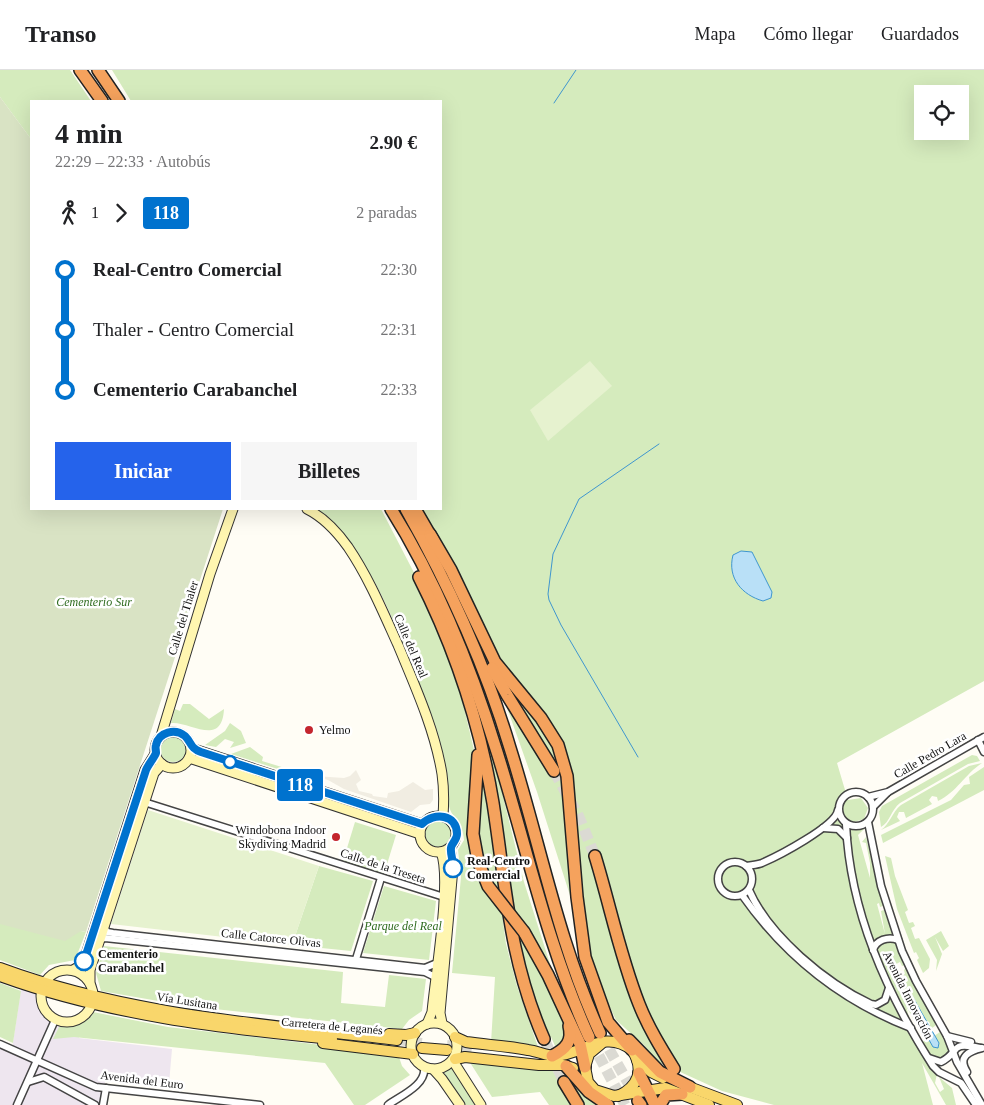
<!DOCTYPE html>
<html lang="es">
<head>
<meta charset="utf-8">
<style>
	:root { --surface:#fff; --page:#f6f6f6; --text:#202124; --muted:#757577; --line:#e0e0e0; --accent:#2563eb }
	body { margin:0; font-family:"Times New Roman",serif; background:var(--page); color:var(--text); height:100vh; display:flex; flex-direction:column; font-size:19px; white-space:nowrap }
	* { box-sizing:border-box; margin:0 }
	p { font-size:16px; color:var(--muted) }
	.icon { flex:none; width:28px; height:28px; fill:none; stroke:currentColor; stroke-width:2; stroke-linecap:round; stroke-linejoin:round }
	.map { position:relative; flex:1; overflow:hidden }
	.side { position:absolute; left:30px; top:30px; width:412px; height:410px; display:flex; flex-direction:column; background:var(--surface); border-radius:0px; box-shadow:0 5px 20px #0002 }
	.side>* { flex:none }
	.badge { padding:0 10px; border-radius:4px; font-size:18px; line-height:32px }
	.controls { position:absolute; left:914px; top:15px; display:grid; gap:10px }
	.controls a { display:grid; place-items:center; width:55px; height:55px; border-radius:0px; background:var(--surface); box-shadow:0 5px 20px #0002; font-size:25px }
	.map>.badge { position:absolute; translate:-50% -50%; box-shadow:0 0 0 2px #fff }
	.legs { display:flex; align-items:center; gap:8px; height:55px; padding:0 25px; font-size:16px }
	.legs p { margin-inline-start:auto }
	.summary { display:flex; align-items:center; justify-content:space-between; height:85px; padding:0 25px }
	h1 { font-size:28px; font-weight:800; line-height:38px }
	.button { display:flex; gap:10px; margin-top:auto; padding:10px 25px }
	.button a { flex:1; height:58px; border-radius:0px; background:var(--accent); color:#fff; font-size:20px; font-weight:800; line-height:58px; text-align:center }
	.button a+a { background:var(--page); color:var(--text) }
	ul { padding:0 25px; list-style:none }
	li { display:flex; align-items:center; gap:18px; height:60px; font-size:19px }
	li i { display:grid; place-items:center; width:8px; height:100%; margin:0 6px; background:currentColor }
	li i::after { content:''; width:12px; height:12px; margin:-6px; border:4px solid; border-radius:50%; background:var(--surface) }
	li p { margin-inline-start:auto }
	li:first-child i { background:linear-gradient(#0000 50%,currentColor 0) }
	li:last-child i { background:linear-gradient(currentColor 50%,#0000 0) }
	header { display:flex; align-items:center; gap:30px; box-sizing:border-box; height:70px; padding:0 25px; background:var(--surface); border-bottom:1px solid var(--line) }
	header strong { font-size:24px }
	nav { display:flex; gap:28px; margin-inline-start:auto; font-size:18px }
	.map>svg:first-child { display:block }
</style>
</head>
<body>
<header>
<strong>Transo</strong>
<nav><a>Mapa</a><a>Cómo llegar</a><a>Guardados</a></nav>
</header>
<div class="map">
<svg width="984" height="1035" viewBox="0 0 984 1035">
	<rect width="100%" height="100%" fill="#fffdf5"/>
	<polygon fill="#eee6ef" points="21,919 36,922 42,942 49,950 61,955 82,953 79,968 172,979 169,1014 105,1008 105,1035 0,1035 0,973 12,979"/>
	<g fill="#d5ebbd" fill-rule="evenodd">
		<polygon points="0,0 70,0 91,31 31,31 31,69 0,27"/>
		<path d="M112,0H984V611L837,693L848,730L861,728L868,738L864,749L854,752L856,760L865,758L858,765L870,808V793L866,773L862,772L866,767L883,836L880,837L879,833L877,834L885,864L881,841L884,840L905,895L902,896L900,892L894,895L900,914L901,906L905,904L904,900L906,898L936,955L931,959L911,924L905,927L925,962L922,964L906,936L917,976L937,1004L935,1013L940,1022L944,1019L939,1007L952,1018L956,1035H946L922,993L933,1035H774L722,1021L654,990L644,975L616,950L597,910L537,722L458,500L419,439H441V31H131ZM922,24H960V61H922Z"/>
		<path d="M316,439H381L438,549L456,604L474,680L477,780L482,696L506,874L517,916L538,977L491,973L495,907L452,903L461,807L458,780L464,770C463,752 452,749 449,736C447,728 448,718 447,710C432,640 377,477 316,439Z"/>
		<path d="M183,634H190L209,649L224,639C222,678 190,651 171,653L175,639L180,641Z"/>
		<polygon points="479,646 499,710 524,812 557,916 543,905 565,954 566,968 556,978 551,967 548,967 524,900"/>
		<polygon points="230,653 241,661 246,673 230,678 234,672 225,669 216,677 205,675 225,661"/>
		<circle cx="173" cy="679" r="13"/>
		<polygon points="250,677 263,687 262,691 285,698 284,701 231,684"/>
		<path d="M972,685L977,686L980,691L968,694L900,733C891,740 890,752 881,757L879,742L882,736Z"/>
		<path d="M982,693C965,704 957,722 938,731L937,727L932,726L929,730L932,734L906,748L904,742H899L897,747L900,751L881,760C890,754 892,742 901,735L969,696Z"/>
		<polygon points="984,697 984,720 883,773 881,765 951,730 964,715 970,714 969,707"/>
		<circle cx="438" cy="764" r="13"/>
		<polygon points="355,752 396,765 384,804 343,791"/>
		<polygon points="885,786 891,788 895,806 908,840 905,842 909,853 913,852 915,856 911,858 915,869 919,868 930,889 929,898 923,903 917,890 919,888 916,882 914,883 897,839"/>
		<polygon points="319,796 373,811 351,881 292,875"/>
		<polygon points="384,816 436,831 429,890 363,883"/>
		<polygon points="0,853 81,861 86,862 75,890 49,895 40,905 0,890"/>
		<polygon points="941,861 949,876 943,881 935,867 942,884 936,901 937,890 926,870"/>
		<polygon points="104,876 343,902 341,933 385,937 389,905 426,909 422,941 409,950 402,959 187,936 101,921 96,903"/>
		<polygon points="0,913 21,921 13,973 0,967"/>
		<polygon points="93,942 168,957 398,984 402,996 410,1005 365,1035 354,1035 325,993 74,967 53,969 59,957 77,955"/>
		<polygon points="940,962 949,980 942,989 931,987 922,972 929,969 933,977 939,973 934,966"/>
		<polygon points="469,991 560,998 602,1035 583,1035 567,1005 553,1001 571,1035 549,1035 540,1022 492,1027"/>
		<polygon points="453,997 478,1035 465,1035 444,1003"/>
	</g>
	<polygon fill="#d9e3c4" points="0,27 31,69 31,439 223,439 86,862 81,861 65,871 0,854"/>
	<g fill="#e6f2cf">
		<polygon points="590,291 612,316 548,371 530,340"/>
		<polygon points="148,740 319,796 292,875 111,854"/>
	</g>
	<polygon fill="#f1ede2" points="356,700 361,710 356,714 359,721 372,724 373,726 387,728 388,723 399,721 413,712 425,720 433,719 433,730 430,734 420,735 411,742 344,719 328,710 315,706 344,708 350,706"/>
	<g fill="#b9e0f7" stroke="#3f96cf">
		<path d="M741,481L752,482L772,522L771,528L763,531C742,525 727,508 733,485Z"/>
		<polygon points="907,923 911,924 939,973 938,978 933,977 905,927"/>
	</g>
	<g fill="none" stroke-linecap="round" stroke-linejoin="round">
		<g stroke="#3f96cf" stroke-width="1">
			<polyline points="554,33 576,0"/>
			<polyline points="638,687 561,555 549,530 548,524 553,484 579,429 659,374"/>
		</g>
		<g stroke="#dbdad3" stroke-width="10" stroke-dasharray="10 5" stroke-linecap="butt">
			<polyline points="397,970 423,973"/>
			<polyline points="447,975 474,978"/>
		</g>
		<g stroke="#dbdad3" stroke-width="11" stroke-dasharray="11 5.5" stroke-linecap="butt">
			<polyline points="554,701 579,747 595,786"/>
			<polyline points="601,965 635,1025"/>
			<polyline points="544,969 564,1012"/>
			<polyline points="591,971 625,1035"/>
		</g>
		<g stroke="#444" stroke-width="9">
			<g id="street">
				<polyline points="978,670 984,682"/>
				<circle cx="856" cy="739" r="17"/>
				<polyline points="868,727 888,722 984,667"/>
				<polyline points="144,732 444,827"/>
				<polyline points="873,737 887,723"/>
				<polyline points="868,752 881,816 902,881 916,911 947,966 957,992 982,1035"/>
				<path d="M846,754C850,842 886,922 933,996L939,1002L961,1013L976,1035"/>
				<polyline points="823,758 838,759 847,768"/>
				<circle cx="735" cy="809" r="17"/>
				<path d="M746,796C751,795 757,795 762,793C778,786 836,756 838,740"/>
				<path d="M749,820C769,866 826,913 871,934L876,935L885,930L889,918"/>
				<path d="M742,825C785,886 841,931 911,958"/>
				<polyline points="104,857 107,862 113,863 425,898 437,893"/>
				<polyline points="99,870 105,868 425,902 435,907"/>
				<path d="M873,880C876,870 888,866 898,870"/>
				<polyline points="356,889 381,808"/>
				<polyline points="947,966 971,972"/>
				<polyline points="0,974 96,1017 260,1035"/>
				<path d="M929,988L941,992C961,982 948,971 980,978"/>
				<path d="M967,1002C957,987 969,981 982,978"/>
				<polyline points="28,1012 44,1007 95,1035"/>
				<polyline points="17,1035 55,950"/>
				<polyline points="103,1035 106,1018"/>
				<path d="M388,1035C400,1026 427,1015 424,997"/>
			</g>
		</g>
		<g stroke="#333" stroke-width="11">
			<g id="secondary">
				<path d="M307,439C323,447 338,463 348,477C369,508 383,542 398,575C415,616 435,660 442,704C444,718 444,732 443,746"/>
				<circle cx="173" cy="680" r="18"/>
				<polyline points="161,666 210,504 233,439"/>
				<polyline points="191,678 422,754"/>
				<polyline points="189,688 420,764"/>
				<circle cx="438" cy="764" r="18"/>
				<circle cx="67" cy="926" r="26"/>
				<polyline points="73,900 83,894 145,700 155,684"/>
				<polyline points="90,913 90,900 154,703 162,694"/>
				<circle cx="434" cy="976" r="23"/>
				<polyline points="442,953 440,943 453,798 450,778"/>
				<path d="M427,954L432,942C435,907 452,810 441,782"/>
				<polyline points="453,991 481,1035"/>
				<polyline points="433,999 442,1009 460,1035"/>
			</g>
		</g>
		<g stroke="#222" stroke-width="12">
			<g id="primary">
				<path d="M0,898C127,945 263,954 397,970"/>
				<path d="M0,906C107,945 219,958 332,969"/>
				<polyline points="389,964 406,965 415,963"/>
				<path d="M455,967L466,972C487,975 508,976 528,980C537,981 547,986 555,986C583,985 604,958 632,980C645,1000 638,1017 618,1026"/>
				<polyline points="323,973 413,984"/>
				<polyline points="601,974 589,984 585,997 588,1012 595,1020 614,1026 665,1018 709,1035"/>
				<polyline points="422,978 447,980"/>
				<polyline points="455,989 465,987 539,995 563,995 573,998"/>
				<polyline points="637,990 651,1002 663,1008"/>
				<polyline points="684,1015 737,1035"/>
			</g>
		</g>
		<g stroke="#222" stroke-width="14">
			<g id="highway">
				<polyline points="80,0 102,31"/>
				<polyline points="98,0 119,31"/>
				<path d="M391,439C438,514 471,597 497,682C527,778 547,875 589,967"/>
				<path d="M406,439C449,515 485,594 510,678C540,773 558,872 600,963"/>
				<polyline points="415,439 433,470"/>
				<polyline points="430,464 451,500 495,592 541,648 558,675 567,706 577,827 585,887 608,952 632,980"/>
				<path d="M419,507C455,578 480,654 493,733C506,817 509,889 544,969"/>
				<polyline points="492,598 507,625 554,701"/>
				<path d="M595,786C610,835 620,886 639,934C648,957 661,978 674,999"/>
				<polyline points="478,791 473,764 478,685"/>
				<polyline points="524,862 548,905 580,974 585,997"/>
				<polyline points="629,970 660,1002 690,1017"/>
				<path d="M552,986C566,979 573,971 569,956"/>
				<polyline points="566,996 589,1022 608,1035"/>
				<polyline points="639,1003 655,1035"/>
				<polyline points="564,1012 578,1035"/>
				<polyline points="638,1031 641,1035"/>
				<polyline points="660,1035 666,1025 682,1024"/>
			</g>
		</g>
		<use href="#street" stroke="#fff" stroke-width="6"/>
		<use href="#secondary" stroke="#fff6b0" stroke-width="9"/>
		<use href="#primary" stroke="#f9d66b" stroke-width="10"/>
		<use href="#highway" stroke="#f5a25d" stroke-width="11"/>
		<g stroke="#222" stroke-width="14" stroke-linecap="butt">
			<polyline id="highway-bridge" points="478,791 488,816 524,862"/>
		</g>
		<use href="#highway-bridge" stroke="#f5a25d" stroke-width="11"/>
	</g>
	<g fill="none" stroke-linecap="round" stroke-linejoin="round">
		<g stroke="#fff" stroke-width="11">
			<path id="line-1" d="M84,891L146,700C148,695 154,688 156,683C156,680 155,677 156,675C159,662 175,658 185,666C192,673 190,678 201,682L422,754C434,742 457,744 457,764C457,770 451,774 451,778C450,784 454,792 453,798"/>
		</g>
		<use href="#line-1" stroke="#0072ce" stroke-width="8"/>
	</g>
	<g fill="#c4262e" stroke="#fff" stroke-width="2">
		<circle cx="309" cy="660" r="5"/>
		<circle cx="336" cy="767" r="5"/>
	</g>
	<g fill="#fff" stroke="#0072ce" stroke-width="2.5">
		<circle cx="230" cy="692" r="6"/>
		<circle cx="453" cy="798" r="9"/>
		<circle cx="84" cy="891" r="9"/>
	</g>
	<g text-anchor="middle" stroke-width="5" stroke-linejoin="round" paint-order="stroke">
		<g font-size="12" font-style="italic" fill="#2f6b1f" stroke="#fff">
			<text x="94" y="536">Cementerio Sur</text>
			<text x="403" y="860">Parque del Real</text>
		</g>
		<g font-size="12" fill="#111" stroke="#fff">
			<text transform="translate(183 548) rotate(-73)" y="4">Calle del Thaler</text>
			<text transform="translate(411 576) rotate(67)" y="4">Calle del Real</text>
			<text transform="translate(930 685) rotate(-30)" y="4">Calle Pedro Lara</text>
			<text transform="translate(383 796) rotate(18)" y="4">Calle de la Treseta</text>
			<text transform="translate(271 868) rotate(6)" y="4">Calle Catorce Olivas</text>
			<text transform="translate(908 925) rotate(63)" y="4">Avenida Innovación</text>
			<text transform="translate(187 931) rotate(9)" y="4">Vía Lusitana</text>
			<text transform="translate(332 956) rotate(5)" y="4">Carretera de Leganés</text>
			<text transform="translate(142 1010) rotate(7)" y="4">Avenida del Euro</text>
		</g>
		<g font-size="12" fill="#111" stroke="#fff" text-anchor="start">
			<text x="319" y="664">Yelmo</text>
			<text x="326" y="764" text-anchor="end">Windobona Indoor<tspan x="326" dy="14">Skydiving Madrid</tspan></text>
		</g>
		<g font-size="12" font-weight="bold" fill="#111" stroke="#fff" text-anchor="start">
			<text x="467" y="795">Real-Centro<tspan x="467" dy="14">Comercial</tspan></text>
			<text x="98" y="888">Cementerio<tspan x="98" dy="14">Carabanchel</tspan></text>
		</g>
	</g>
</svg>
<div class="controls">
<a><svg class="icon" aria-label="locate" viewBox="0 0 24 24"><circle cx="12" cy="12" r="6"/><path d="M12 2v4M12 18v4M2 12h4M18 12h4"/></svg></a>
</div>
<b class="badge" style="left:300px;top:715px;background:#0072ce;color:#fff">118</b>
<section class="side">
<div class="summary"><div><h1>4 min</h1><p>22:29 – 22:33 · Autobús</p></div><b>2.90 €</b></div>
<div class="legs"><svg class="icon" aria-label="walk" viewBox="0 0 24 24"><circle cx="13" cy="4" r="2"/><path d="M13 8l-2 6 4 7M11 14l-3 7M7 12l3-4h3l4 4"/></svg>1<svg class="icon" aria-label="forward" viewBox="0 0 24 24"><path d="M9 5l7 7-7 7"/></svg><b class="badge" style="background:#0072ce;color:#fff">118</b><p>2 paradas</p></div>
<ul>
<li><i style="color:#0072ce"></i><b>Real-Centro Comercial</b><p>22:30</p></li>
<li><i style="color:#0072ce"></i><span>Thaler - Centro Comercial</span><p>22:31</p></li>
<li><i style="color:#0072ce"></i><b>Cementerio Carabanchel</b><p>22:33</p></li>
</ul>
<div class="button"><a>Iniciar</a><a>Billetes</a></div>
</section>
</div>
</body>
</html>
